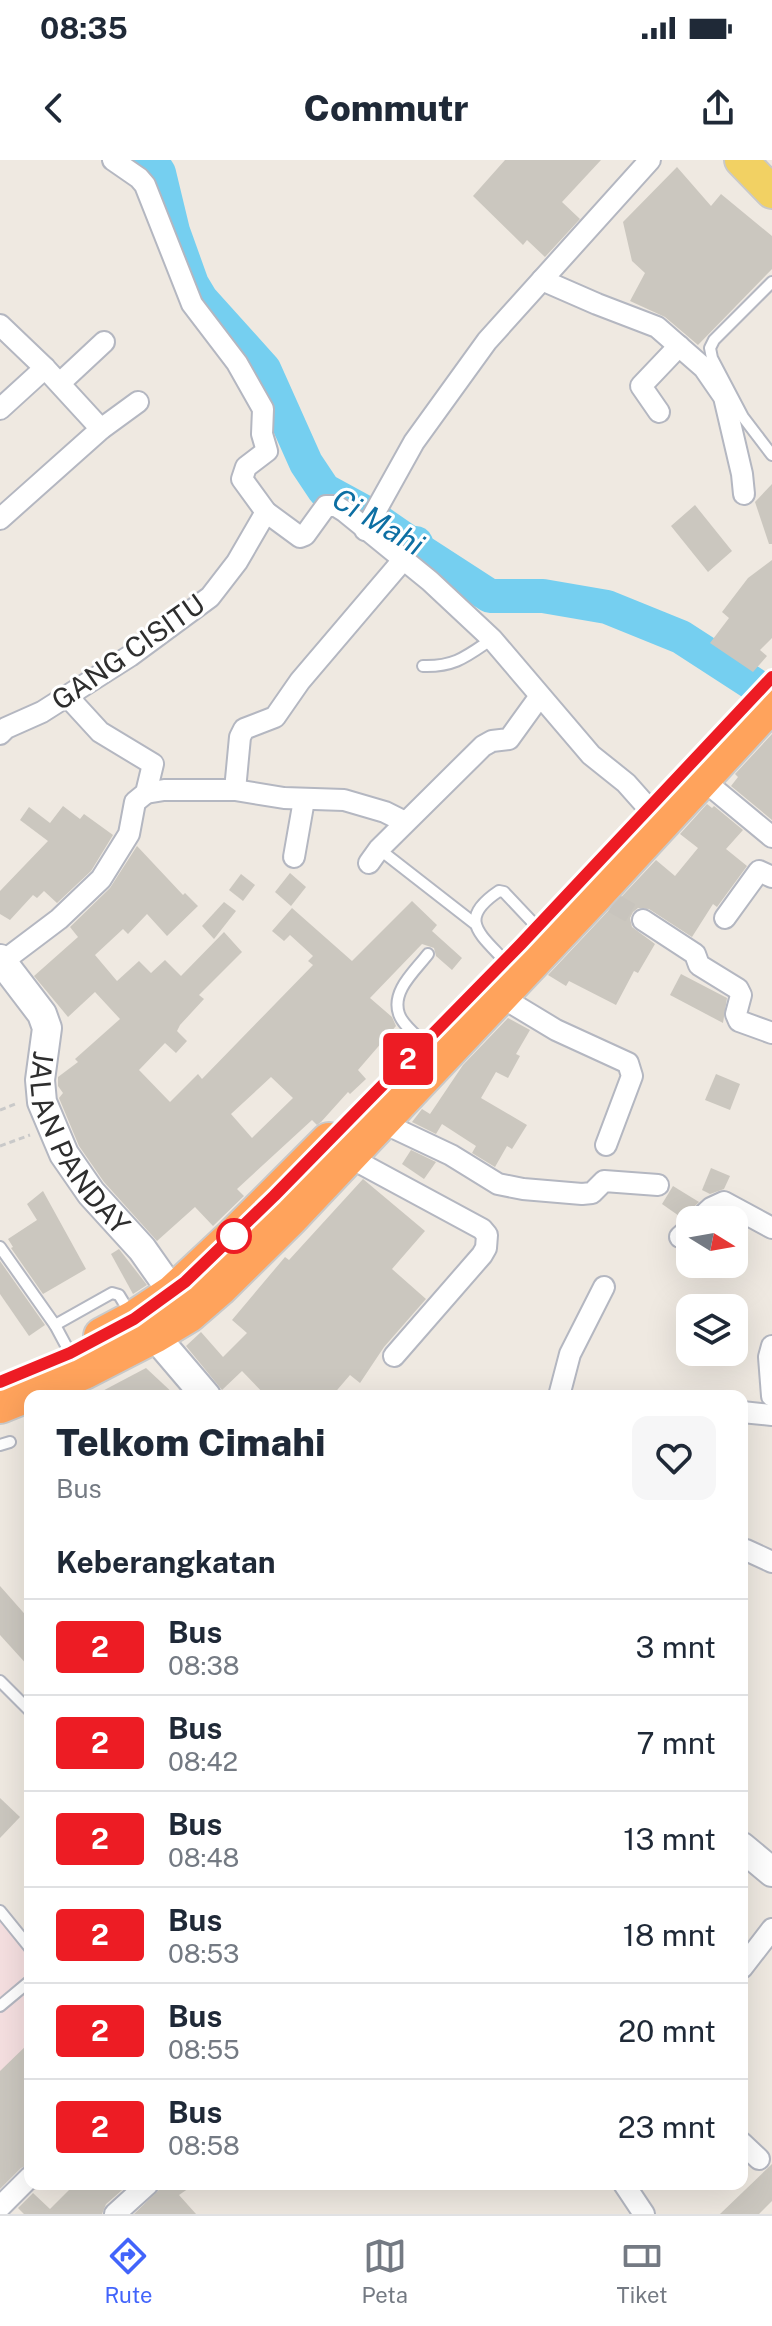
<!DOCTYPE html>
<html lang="id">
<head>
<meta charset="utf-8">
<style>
	:root { --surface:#fff; --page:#f6f6f7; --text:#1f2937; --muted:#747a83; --line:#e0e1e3; --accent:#4264fb }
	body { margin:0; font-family:"Public Sans",sans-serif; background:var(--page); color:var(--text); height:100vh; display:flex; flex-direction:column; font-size:30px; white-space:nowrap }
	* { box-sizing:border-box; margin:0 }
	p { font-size:26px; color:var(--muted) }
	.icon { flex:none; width:44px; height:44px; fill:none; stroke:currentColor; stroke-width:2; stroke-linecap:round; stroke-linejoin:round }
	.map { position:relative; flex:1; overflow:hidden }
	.side { position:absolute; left:24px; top:1230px; width:724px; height:800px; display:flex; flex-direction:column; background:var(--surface); border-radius:16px; box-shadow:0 8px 32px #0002 }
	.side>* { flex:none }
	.badge { padding:0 16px; border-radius:6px; font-size:28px; line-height:52px }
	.needle { width:52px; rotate:101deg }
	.tools { position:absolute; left:676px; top:1046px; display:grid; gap:16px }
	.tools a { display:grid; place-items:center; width:72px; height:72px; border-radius:16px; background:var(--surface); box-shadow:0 8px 32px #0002; font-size:40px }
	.map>.badge { position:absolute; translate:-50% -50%; box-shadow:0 0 0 4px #fff }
	h2 { padding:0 32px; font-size:30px; line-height:72px }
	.round { display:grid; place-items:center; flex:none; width:84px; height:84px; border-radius:16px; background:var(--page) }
	.headline { display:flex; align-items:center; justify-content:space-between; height:136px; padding:0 32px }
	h1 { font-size:38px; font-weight:800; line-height:60px }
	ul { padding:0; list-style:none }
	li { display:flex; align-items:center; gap:24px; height:96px; padding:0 32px; border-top:2px solid var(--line) }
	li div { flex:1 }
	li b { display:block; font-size:30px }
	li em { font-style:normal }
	li .badge { min-width:88px; font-weight:700; text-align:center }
	.status { display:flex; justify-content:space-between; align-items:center; height:56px; padding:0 40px; background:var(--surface); direction:ltr }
	.status svg { height:22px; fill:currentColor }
	header { display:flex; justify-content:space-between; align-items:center; height:104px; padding:0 32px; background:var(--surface); font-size:36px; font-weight:800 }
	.dock { display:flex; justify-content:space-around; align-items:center; height:112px; border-top:2px solid var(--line); background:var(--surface); font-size:22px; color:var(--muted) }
	.dock a { display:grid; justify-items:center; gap:4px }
	.dock .selected { color:var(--accent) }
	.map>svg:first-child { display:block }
</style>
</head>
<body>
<div class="status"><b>08:35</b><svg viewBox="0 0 49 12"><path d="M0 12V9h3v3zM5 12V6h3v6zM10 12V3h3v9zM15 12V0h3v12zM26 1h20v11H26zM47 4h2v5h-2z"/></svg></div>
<header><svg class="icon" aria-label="back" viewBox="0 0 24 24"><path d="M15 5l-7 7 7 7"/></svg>Commutr<svg class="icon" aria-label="share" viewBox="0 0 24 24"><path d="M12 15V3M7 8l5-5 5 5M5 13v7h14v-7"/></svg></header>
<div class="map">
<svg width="772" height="2054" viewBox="0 0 772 2054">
	<rect width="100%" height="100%" fill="#efe9e1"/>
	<polygon fill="#f5dfe0" points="0,1751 30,1780 30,1970 0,1998"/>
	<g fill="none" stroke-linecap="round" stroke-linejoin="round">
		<polyline stroke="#75cff0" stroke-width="34" points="151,0 159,13 173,71 192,124 201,139 264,209 306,303 324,330 368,354 410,383 416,383 419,390 490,436 543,436 607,447 681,477 772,536"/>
	</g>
	<g fill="#cbc7bf" fill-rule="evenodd">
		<polygon points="505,0 601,0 562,42 580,59 545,97 527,80 523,85 473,36"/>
		<polygon points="677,7 711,46 721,34 772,76 772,109 698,185 665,157 630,141 645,113 632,101 623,62"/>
		<polygon points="772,324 772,384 769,384 755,342"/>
		<polygon points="695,345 732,391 708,412 671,366"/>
		<polygon points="772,400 772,478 760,490 767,496 753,512 710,483 729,458 722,452 748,418"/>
		<polygon points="772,574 772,660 731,626 738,617 735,614"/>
		<polygon points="707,644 712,648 714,646 743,670 726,689 747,706 717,747 713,744 692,777 649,749 638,748 633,752 630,758 632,767 655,784 638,813 634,811 616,845 569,821 566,826 548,815 656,700 675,716 698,688 680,674"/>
		<polygon points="63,646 80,659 84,654 113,675 91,711 57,743 44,731 37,738 33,735 10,760 0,754 0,731 48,681 20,660 29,647 50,663"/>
		<path d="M137,686L183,735L185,733L198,746L167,776L147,754L128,774L123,769L95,795L117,821L139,801L151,813L165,800L181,816L224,772L242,792L199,835L204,839L180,865L177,871L187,881L176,893L165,883L139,910L170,942L198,914L202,919L313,805L308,801L313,796L290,775L284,781L272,771L292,748L352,801L412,741L437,765L432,771L462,798L452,810L436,796L434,788L422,784L370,838L392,857L396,866L358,910L366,919L350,934L348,932L321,962L317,965L312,960L237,1029L244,1036L213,1066L195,1047L157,1081L104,1022L79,986L59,938L63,933L58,926V917L78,902L75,899L120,859L95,832L68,857L34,816L78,777L70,767L110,728ZM271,917L293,938L252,978L231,954Z"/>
		<polygon points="290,713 306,727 291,746 275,732"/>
		<polygon points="241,714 255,725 243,741 229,730"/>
		<polygon points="224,742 236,751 214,779 202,766"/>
		<polygon points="681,814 727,838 723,863 670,835"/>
		<polygon points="508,858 530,870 516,894 520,896 508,918 496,912 481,938 527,965 512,989 507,986 495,1007 472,993 476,986 442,964 436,974 412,962 422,949 430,954 463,905"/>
		<polygon points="716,914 740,924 730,950 705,940"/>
		<polygon points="411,990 436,1002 424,1019 402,1004"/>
		<polygon points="711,1008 730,1016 724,1029 710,1034 702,1030"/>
		<polygon points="363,1019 425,1071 392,1109 426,1139 384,1187 360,1223 350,1215 332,1236 266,1236 242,1211 222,1230 186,1186 201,1172 223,1197 247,1173 232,1160 285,1097 289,1100"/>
		<polygon points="673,1026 699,1042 682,1058 662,1044"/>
		<polygon points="43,1031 86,1109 43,1134 11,1088 13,1087 8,1079 37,1060 27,1044"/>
		<polygon points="119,1089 147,1125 133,1134 111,1094"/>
		<polygon points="0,1101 45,1165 29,1176 0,1134"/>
		<polygon points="146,1208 176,1236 93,1236"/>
		<polygon points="0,1426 30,1460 30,1508 0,1475"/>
		<polygon points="0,1638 20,1657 0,1678"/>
		<polygon points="30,1882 30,2004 21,2008 0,2029 0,1911"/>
		<polygon points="772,2004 772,2041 759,2054 720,2054"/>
		<polygon points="75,2024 129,2024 106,2044 102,2054 24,2054 18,2048 33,2033 50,2049"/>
		<polygon points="165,2024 195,2024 179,2035 196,2054 134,2054"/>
	</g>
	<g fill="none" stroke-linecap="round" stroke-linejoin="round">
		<polyline stroke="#c8c4bd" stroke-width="20" stroke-dasharray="20 10" stroke-linecap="butt" points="613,743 643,760"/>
		<g stroke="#b4b7c1" stroke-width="14">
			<g id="lane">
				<polyline points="772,122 714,180 710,188 712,198 743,257 772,295"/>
				<path d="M423,506C455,507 467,496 492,479"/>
				<polyline points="379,689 474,763"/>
				<path d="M505,801C479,773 457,759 499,731L504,732L537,767"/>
				<path d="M424,883C416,875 402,864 399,854C391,831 415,811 428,794"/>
				<polyline points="0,1087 55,1165 70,1193"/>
				<polyline points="55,1165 112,1133 119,1135 130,1153"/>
				<polyline points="0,1285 10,1282"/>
				<polyline points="0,1521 30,1551"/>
				<polyline points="0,1751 30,1788"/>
				<polyline points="0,1846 30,1821"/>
			</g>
		</g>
		<g stroke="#b4b7c1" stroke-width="24">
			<g id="street">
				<polyline points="113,0 139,18 145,25 192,144 237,203 263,249 262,274 267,291 246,307 242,319 266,352 300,377 305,375 326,346 336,346 344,351 430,421 492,479 591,595 626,623 650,650"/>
				<polyline points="542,120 597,144 657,167 704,208 724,237 742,314 744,334"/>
				<polyline points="0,165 45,208 101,269"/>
				<polyline points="60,223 104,182"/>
				<polyline points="0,249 45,208"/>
				<polyline points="659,252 641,226 679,186"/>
				<polyline points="0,359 101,269 138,242"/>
				<polyline points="365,370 414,282 487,181 650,0"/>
				<polyline points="0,574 6,568 42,552 130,496 210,437 237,402 266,352"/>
				<polyline points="702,619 772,677"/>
				<polyline points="235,630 240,577 244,569 275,557 300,521 403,400"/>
				<polyline points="146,633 164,630 235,630 284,638 344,640 385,652 405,662"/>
				<polyline points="294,697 304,640"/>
				<polyline points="369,703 379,689 483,586 492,581 509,579 540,536"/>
				<polyline points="725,758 759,711 772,717"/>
				<polyline points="643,760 695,794 699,805 738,829 741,835 736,854 739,861 772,873"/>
				<polyline points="2,802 59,759 101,719 129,674 135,642 146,633 153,604 100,572 67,536"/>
				<polyline points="498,835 556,870 628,903 632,916 606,985"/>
				<polyline points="379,961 451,995 498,1024 523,1029 582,1034 592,1033 604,1021 658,1025"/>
				<polyline points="347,996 482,1069 487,1075 486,1088 482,1095 394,1196"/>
				<polyline points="698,1060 711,1048 724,1042 772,1068"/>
				<polyline points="680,1077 690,1068"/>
				<polyline points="772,1186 769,1197 772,1236"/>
				<polyline points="559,1236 570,1194 604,1127"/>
				<polyline points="742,1252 772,1255"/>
				<polyline points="746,1390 772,1402"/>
				<polyline points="742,1808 772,1769"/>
				<polyline points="742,1983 759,1999"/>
				<polyline points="624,2024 644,2054"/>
				<polyline points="0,2047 30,2017"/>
				<polyline points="115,2054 148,2024"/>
			</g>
		</g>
		<g stroke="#b4b7c1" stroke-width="32">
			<g id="secondary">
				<path id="s1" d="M0,799L42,854L47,868L40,920L42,942L64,994L91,1033L142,1089L173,1133"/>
				<polyline points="144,1159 154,1175 206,1236"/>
				<polyline points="742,1687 772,1712"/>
			</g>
		</g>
		<g stroke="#c9c9c9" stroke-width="36">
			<polyline id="primary" points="741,0 772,32"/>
		</g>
		<g stroke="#c9c9c9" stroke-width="40">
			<g id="highway">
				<polyline points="102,1176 134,1159 173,1133 235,1075 329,981"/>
				<polyline points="0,1245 84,1211 154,1175 189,1154 219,1128 290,1058 596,734 772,543"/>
			</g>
		</g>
		<g stroke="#c9c9c9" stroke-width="3" stroke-dasharray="6 4" stroke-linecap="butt">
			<polyline points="0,950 18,943"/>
			<polyline points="0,986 30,975"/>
		</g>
		<use href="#lane" stroke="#fff" stroke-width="10"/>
		<use href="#street" stroke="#fff" stroke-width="20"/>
		<use href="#secondary" stroke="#fff" stroke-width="28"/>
		<use href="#primary" stroke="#f2d163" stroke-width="32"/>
		<use href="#highway" stroke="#ffa35c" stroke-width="36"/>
	</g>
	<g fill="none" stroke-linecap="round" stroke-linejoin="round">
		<g stroke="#fff" stroke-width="18">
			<polyline id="line" points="0,1222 70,1193 134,1159 185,1122 274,1036 521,784 772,517"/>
		</g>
		<use href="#line" stroke="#ed1c24" stroke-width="12"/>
	</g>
	<circle fill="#fff" stroke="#ed1c24" stroke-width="4" cx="234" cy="1076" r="16"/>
	<g text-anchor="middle" stroke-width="6" stroke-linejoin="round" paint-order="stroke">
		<g font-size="28" fill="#2e2e2e" stroke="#fff">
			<text transform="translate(128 492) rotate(-35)" y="10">GANG CISITU</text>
			<text dy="10" stroke="none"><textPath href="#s1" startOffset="210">JALAN PANDAY</textPath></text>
		</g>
		<g font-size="30" font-style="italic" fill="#0d6fa3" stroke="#fff">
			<text transform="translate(378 362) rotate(31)" y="10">Ci Mahi</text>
		</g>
	</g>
</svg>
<div class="tools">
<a><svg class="needle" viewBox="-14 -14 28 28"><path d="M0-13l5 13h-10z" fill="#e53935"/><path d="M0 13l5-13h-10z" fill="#747a83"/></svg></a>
<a><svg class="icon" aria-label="layers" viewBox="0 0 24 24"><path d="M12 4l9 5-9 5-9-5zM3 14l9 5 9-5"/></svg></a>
</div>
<b class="badge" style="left:408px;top:899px;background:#ed1c24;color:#fff">2</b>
<section class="side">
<div class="headline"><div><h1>Telkom Cimahi</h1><p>Bus</p></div><a class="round"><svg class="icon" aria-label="heart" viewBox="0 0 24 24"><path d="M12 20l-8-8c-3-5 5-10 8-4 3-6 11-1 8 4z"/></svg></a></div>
<h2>Keberangkatan</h2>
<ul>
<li><span class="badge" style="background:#ed1c24;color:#fff">2</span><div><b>Bus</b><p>08:38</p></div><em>3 mnt</em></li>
<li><span class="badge" style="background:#ed1c24;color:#fff">2</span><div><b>Bus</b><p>08:42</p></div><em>7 mnt</em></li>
<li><span class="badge" style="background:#ed1c24;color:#fff">2</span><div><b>Bus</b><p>08:48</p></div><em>13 mnt</em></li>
<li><span class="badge" style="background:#ed1c24;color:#fff">2</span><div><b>Bus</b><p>08:53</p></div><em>18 mnt</em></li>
<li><span class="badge" style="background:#ed1c24;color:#fff">2</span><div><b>Bus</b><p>08:55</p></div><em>20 mnt</em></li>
<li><span class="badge" style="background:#ed1c24;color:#fff">2</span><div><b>Bus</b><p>08:58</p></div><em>23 mnt</em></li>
</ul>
</section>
</div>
<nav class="dock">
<a class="selected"><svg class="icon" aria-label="directions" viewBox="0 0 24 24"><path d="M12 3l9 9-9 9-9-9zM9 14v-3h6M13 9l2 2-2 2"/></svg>Rute</a>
<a><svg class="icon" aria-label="map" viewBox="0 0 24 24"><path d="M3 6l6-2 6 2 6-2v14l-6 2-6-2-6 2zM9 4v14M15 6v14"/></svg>Peta</a>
<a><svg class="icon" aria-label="tickets" viewBox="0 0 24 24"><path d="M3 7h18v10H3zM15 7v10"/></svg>Tiket</a>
</nav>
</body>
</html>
